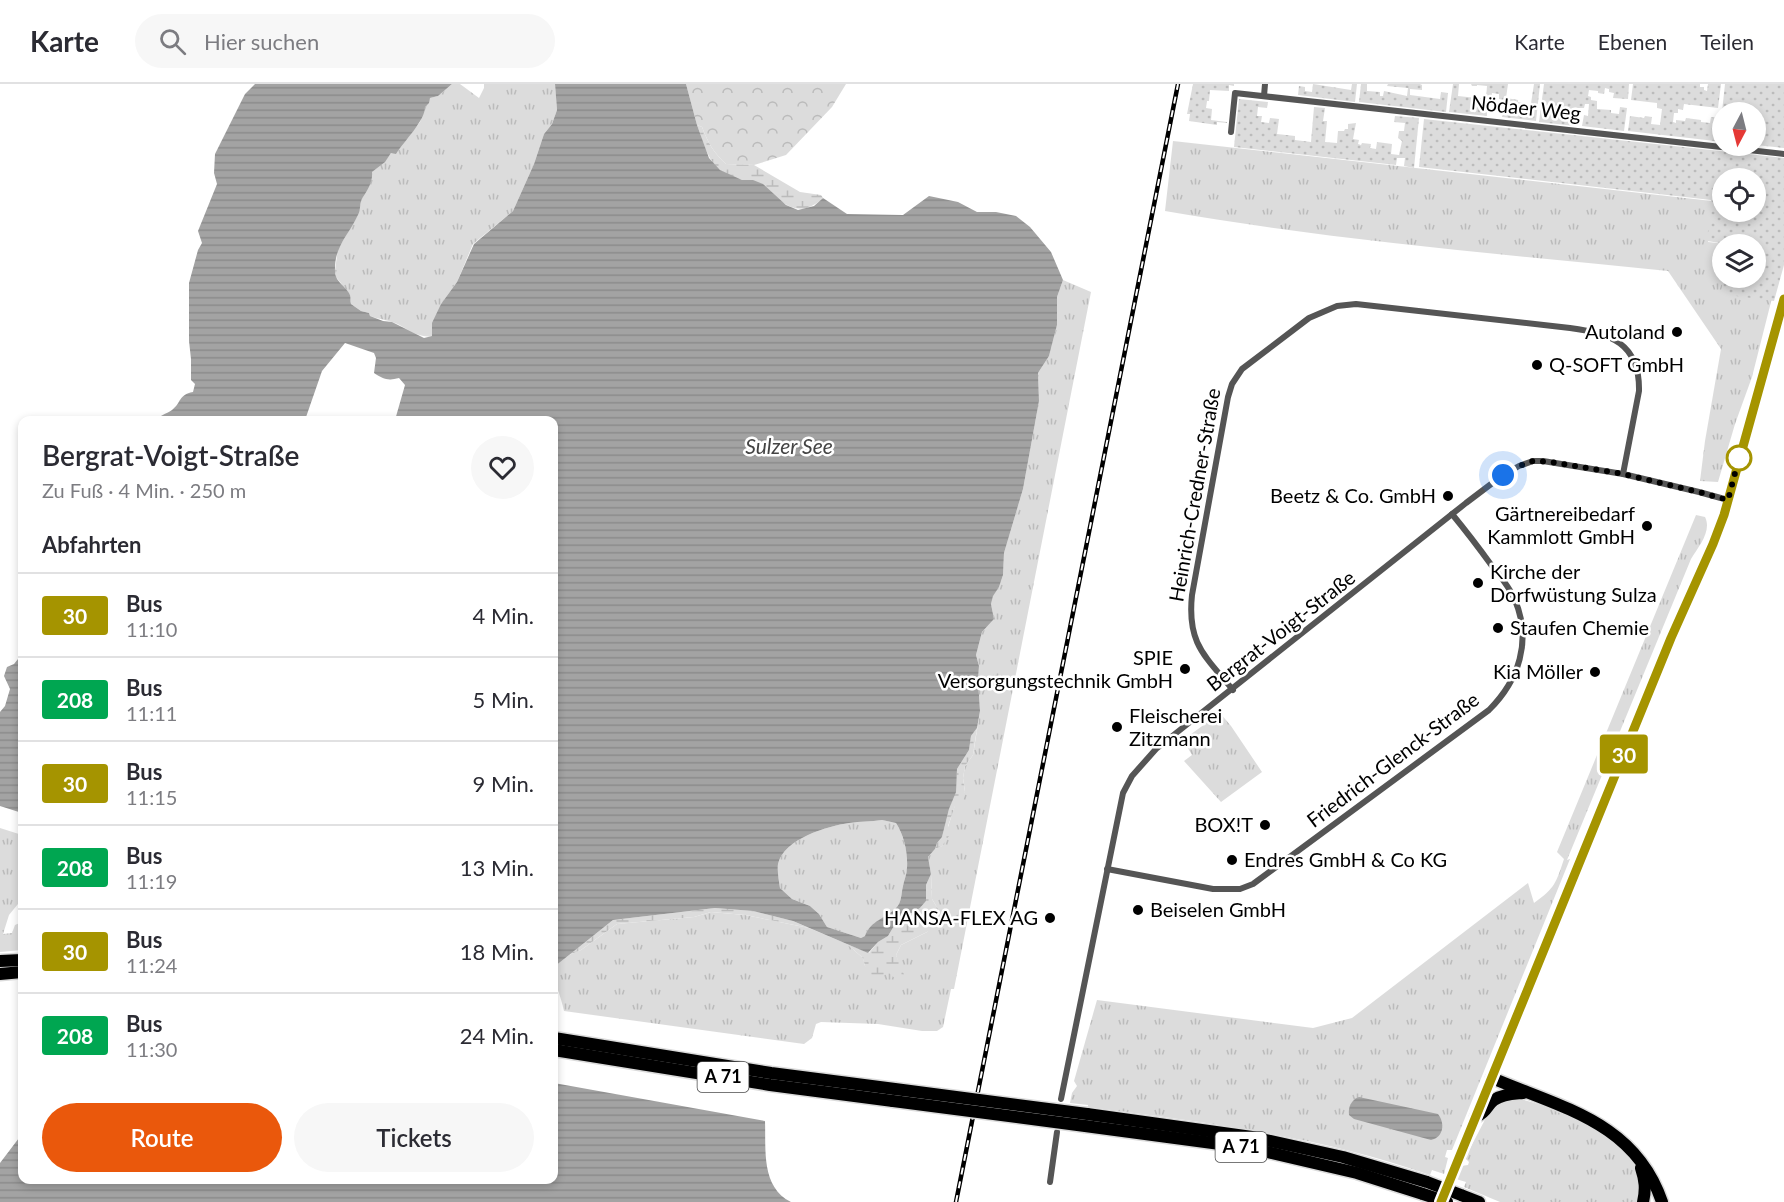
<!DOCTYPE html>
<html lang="de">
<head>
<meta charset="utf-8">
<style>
	:root { --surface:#fff; --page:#f7f7f7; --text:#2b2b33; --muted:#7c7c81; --line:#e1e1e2; --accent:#ea580c }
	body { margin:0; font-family:Lato,sans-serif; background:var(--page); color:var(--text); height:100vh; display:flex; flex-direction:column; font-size:22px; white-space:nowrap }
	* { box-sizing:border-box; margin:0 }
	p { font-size:20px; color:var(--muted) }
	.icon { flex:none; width:33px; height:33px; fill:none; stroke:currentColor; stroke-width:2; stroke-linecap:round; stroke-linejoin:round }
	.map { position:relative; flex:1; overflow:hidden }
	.sheet { position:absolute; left:18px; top:332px; width:540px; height:768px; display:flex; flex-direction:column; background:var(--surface); border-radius:12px; box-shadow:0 3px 9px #0003 }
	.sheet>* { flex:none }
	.badge { padding:0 12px; border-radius:4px; font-size:21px; line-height:39px }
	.needle { width:39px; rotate:187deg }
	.tools { position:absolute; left:1712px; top:18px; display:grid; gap:12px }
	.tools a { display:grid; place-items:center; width:54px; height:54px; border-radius:50%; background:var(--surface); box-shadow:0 3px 9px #0003; font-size:30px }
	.you { position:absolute; width:30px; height:30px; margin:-15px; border:4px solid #fff; border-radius:50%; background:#1a73e8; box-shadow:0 0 0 9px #1a73e833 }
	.map>.badge { position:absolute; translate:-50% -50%; box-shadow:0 0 0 3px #fff }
	h2 { padding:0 24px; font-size:22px; line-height:54px }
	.round { display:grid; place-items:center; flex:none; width:63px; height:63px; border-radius:32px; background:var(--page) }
	.summary { display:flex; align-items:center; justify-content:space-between; height:102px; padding:0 24px }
	h1 { font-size:28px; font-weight:600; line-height:45px }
	.action { display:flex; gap:12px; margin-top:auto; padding:12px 24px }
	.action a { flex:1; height:69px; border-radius:36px; background:var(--accent); color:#fff; font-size:24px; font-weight:600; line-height:69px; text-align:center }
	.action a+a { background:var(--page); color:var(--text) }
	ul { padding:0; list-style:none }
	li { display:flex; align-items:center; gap:18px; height:84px; padding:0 24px; border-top:2px solid var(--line) }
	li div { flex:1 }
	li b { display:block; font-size:22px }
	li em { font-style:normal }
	li .badge { min-width:66px; font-weight:700; text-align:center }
	header { display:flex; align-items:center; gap:36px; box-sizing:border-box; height:84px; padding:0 30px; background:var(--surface); border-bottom:2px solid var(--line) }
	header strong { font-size:28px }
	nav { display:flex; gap:33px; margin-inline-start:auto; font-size:21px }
	.search { width:420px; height:54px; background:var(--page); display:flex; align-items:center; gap:15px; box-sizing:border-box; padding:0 21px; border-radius:33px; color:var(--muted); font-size:22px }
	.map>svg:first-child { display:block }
</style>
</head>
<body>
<header>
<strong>Karte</strong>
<div class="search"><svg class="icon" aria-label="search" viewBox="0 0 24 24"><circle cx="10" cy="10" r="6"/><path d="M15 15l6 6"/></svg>Hier suchen</div>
<nav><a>Karte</a><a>Ebenen</a><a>Teilen</a></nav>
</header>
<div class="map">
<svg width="1784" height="1118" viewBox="0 0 1784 1118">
	<defs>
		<pattern id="grass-tufts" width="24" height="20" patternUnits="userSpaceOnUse" patternTransform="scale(1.5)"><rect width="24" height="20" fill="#dcdcdc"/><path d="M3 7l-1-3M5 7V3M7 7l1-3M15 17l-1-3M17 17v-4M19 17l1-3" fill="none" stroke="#bbb"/></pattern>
		<pattern id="forest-crowns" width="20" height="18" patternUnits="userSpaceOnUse" patternTransform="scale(1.5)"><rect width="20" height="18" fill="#dcdcdc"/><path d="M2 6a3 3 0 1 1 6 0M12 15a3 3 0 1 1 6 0" fill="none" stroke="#bbb"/></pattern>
		<pattern id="wetland-marsh" width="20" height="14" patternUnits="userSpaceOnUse" patternTransform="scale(1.5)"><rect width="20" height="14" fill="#dcdcdc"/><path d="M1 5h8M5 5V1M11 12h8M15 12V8" fill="none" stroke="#bbb"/></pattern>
		<pattern id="park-dots" width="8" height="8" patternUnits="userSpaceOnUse" patternTransform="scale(1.5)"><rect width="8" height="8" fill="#dcdcdc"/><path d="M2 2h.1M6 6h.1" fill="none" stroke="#bbb" stroke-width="1.8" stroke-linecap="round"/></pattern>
		<pattern id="water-rules" width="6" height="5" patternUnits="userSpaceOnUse" patternTransform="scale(1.5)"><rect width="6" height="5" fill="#a3a3a3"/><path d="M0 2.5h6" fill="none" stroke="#8b8b8b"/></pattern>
	</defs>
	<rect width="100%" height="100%" fill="#fff"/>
	<g fill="url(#grass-tufts)">
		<path d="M452,0H460L479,14L484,4V0H555L557,26L552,40L544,50L534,80L513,127L473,160L457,198L441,220L432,252C419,255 407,244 395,239C387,236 378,235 370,232L369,229L361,227L351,220L350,211L336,193L335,186L338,165L358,131L361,117L372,88L385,77L391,69L408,53L420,38L425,23L430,14L438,12Z"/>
		<path d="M1173,57L1712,117L1708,158L1727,160H1722V194L1772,214L1752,293L1735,340L1718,398L1700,397L1705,357L1721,265L1668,187C1500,170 1332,156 1165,127Z"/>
		<path d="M1063,196L1091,208L954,905H951L943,943L937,947H922L878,940L821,938L816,940L812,954L804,960L564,927C561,912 554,899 554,883L569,871L581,866L617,840L694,833L711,828L745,831L809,844L847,860L863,874L865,882L888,888L900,884L896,871L901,861L927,848L938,825L932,815L931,790L928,773L935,765L942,762L955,721L965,708L963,694L965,682L973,671L980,627L978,596L979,582L976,571L982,548L994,535L991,520L993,511L999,503L1003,491L1004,469L1023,405L1039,317L1038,289L1049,272L1057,241V213Z"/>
		<path d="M1696,431L1705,433C1712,447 1699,462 1691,475L1567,776L1570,775L1452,1066H1447L1445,1073L1448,1074L1444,1090L1432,1086L1430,1091C1320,1052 1203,1038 1088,1023V1021L1070,1019L1072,1009L1077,1002L1074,997L1097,916L1313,944L1352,934L1528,799L1534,819C1555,804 1556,799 1564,775L1557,768Z"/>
		<polygon points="1220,629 1231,642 1262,688 1221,718 1184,677 1192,671 1183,656"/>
		<path d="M882,736L896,739C904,751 908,769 907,784C907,790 904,796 903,802C901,810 902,818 896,824C886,834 870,838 865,852L861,854L827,843L819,830L810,822L792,815L780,804C779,797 777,787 778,780C783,755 828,742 849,739C860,737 871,738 882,736Z"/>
		<polygon points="0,744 22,751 22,815 9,831 3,850 12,849 15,841 22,838 22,866 0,868"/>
		<polygon points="1517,1014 1556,1025 1601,1046 1633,1076 1639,1088 1640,1118 1500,1118 1464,1103 1466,1098 1456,1095 1461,1082 1468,1081 1469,1078 1465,1074 1490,1026 1501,1016"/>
	</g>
	<path fill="url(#forest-crowns)" d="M686,0H846L832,23L786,71L754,81L726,80C714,69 708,59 702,43L697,41Z"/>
	<g fill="url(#wetland-marsh)">
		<path d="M697,41L702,43C708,59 714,69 726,80L754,81L800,108L821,111L823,114C795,140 779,113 755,98C751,95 747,97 742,96C735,94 726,90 720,86C707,76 703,56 697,41Z"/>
		<polygon points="977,644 973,671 965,682 963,694 965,708 962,719 955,722 948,742 949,752 942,762 935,765 937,759 942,753 949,725 955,708 957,685 969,666 971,652"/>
		<polygon points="931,790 932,815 938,825 938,835 927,848 901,861 896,871 905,893 899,898 888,888 882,893 872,893 865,882 863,874 847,860 869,869 878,858 888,852 897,837 920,824 926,817 926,801"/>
		<polygon points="715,824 753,827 793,837 809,844 745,831 711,828 694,833 617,840 581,866 569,871 613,836"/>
	</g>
	<g fill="url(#park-dots)" fill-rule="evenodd">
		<polygon points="1193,0 1234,0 1234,2 1229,1 1229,7 1210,6 1209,17 1207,17 1206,24 1212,25 1211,36 1227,38 1227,39 1217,38 1217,41 1189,37 1190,30 1187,30"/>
		<polygon points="1313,0 1351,6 1352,0 1357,0 1355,18 1298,11 1299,2 1305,3 1305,7 1312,8"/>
		<polygon points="1361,0 1367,0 1367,7 1380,8 1380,12 1383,12 1384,7 1407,12 1408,4 1387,2 1388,0 1420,0 1422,1 1422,6 1410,5 1410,11 1440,15 1441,8 1448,9 1446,28 1359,18"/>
		<polygon points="1453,0 1459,0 1458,12 1486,15 1487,2 1477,1 1477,2 1472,2 1471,0 1508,0 1506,14 1518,16 1518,18 1522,19 1522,25 1530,26 1534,0 1540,0 1536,37 1502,33 1504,16 1499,15 1499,10 1492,9 1490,22 1487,22 1487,32 1449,28"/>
		<polygon points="1544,0 1629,0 1628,15 1613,14 1614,9 1609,8 1609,5 1605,4 1604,10 1598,9 1598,7 1589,6 1588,12 1591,13 1591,16 1597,17 1597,25 1611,26 1611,29 1619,30 1620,23 1627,24 1624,47 1582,42 1584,31 1588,32 1589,20 1585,20 1584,24 1577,24 1575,42 1539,38"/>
		<polygon points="1633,0 1700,0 1700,3 1704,3 1704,6 1707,7 1708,0 1721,0 1718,24 1684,20 1683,26 1678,25 1678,29 1674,29 1673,38 1676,39 1676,36 1685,37 1686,34 1701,36 1701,38 1710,39 1711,33 1717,34 1715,57 1628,47 1630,32 1644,34 1645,32 1652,33 1651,40 1660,41 1662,25 1657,24 1657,19 1631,16"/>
		<polygon points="1725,0 1784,0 1784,64 1755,61 1755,28 1722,28"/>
		<polygon points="1239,15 1268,18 1267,24 1258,23 1257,32 1262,32 1261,38 1269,39 1270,34 1279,35 1277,50 1295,52 1295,56 1311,58 1314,23 1325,24 1323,37 1327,37 1325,58 1337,59 1338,47 1344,47 1345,45 1348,45 1348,40 1356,39 1353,55 1359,56 1358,60 1361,61 1362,59 1371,60 1370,64 1376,65 1377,58 1392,60 1391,70 1399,71 1402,57 1398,54 1399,47 1404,47 1405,39 1394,38 1395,32 1419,34 1414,84 1404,82 1405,74 1397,74 1396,81 1234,63"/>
		<path d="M1424,35L1784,74V181L1774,217L1721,210L1723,194H1755V160H1727L1707,157L1711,116L1419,83ZM1755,94V128H1722V94Z"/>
	</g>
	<g fill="url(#water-rules)" fill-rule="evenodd">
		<path d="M255,0H452L438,12L430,14L429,19L425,23C425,37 404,57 396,70L391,69L385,78L372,88C373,97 368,106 363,113C359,119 361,126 358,131C348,152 334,163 335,187C335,198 346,202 350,211C351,214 350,217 351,220L361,227L369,229L370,232L383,237L392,238L424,254L432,252V239L441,220L457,198L474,160L513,127L534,80L544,50L552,40L557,26L555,0H686L697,41L709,74L720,86L742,96H753L763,100L786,121L798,126L814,122L823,114L847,130L903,131L929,112L958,118L977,128H996L1016,132L1030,143L1051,168L1063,196L1057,213V241L1049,272L1038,289L1039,317L1023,405L1004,469L1003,491L999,503L993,512L991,520L994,535L982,548L976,571L979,582L978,596L980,627L977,644L971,652L969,666L957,685L956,708L949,725L942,753L937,759L935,765L928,773L931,790L926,801V817L920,824L897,837L888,852L878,858L868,869L793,837L753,827L715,824L613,836L554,883V336H395L405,301L399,294C388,297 383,295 374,289L376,274L374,269L345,259L322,287L305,336H155C159,332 166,330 172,326C182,318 178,311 193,308L195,300L191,296V275L189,257V199L198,166L202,159L198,147L217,100L214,89L215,70L245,10ZM882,736L896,739C904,751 908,769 907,784C907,790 904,796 903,802C901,810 902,818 896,824C886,834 870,837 865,852L861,854L827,843L819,830L810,822L792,815L780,804C779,797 777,787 778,780C783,755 828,742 849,739C860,737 871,738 882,736Z"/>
		<polygon points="22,570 22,729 0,722 0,628 5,622 10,605 4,592 7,583 14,580"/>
		<path d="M554,999L765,1037C766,1066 761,1103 791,1118H0V1079L22,1050V1095H554Z"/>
		<path d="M1359,1013L1438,1030C1445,1039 1444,1053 1431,1056L1354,1035L1349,1031C1348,1023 1351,1016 1359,1013Z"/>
	</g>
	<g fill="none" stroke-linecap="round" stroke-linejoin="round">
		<g stroke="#dbdbdb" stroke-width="15">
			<g id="motorway">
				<polyline points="0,877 22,876"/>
				<polyline points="0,890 22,888"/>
				<polyline points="554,954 771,989 895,1005"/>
				<polyline points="554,966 770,1001 893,1017"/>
				<path d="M1492,994C1562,1024 1635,1038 1662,1118"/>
				<polyline points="1087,1030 1252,1053 1343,1073 1427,1098"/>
				<path d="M1476,1033C1488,1027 1486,1022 1494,1016C1503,1010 1513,1010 1523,1009"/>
				<polyline points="1085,1042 1250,1064 1357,1089 1423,1110"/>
				<path d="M1641,1084C1645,1096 1646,1105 1643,1118"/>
				<polyline points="1461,1111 1479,1118"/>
			</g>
		</g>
		<g stroke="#555" stroke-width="6">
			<polyline points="1264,12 1265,0"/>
			<polyline points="1231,48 1235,9 1784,70"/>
			<path d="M1233,606C1204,571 1187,559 1192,511L1228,313L1232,300L1242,285L1309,234L1337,222L1356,220L1570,244C1610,249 1640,259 1639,307L1623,390"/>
			<path d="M1107,785L1213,805H1240L1253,800L1489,626C1519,596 1532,557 1515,516C1510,504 1500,492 1492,482C1479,464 1466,447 1452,430"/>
			<polyline points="1061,1015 1123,709 1132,692 1156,665 1466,419 1503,391 1519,382 1533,377 1543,377 1623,390 1699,408 1728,416"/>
			<polyline points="1050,1098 1057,1048"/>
		</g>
		<polyline stroke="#222" stroke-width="9" points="1451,1093 1671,554 1713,460 1724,431 1784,215"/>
		<use href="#motorway" stroke="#000" stroke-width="12"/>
		<g stroke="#000" stroke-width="4.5">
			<polyline id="rail" points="956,1118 1178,0"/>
		</g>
		<use href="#rail" stroke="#fff" stroke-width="2" stroke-dasharray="7" stroke-linecap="butt"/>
		<g stroke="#dbdbdb" stroke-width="15" stroke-linecap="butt">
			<g id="motorway-bridge">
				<polyline points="895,1005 1087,1030"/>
				<polyline points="893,1017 1085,1042"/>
				<polyline points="1427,1098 1461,1111"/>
				<polyline points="1423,1110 1447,1118"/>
			</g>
		</g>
		<use href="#motorway-bridge" stroke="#000" stroke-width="12"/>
	</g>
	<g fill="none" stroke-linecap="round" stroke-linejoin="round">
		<g stroke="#fff" stroke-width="14">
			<polyline id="line" points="1441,1118 1671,554 1713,460 1724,431 1784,215"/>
		</g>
		<use href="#line" stroke="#a59400" stroke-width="9"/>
		<polyline stroke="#000" stroke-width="6" stroke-dasharray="0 10.8" points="1503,391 1519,382 1533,377 1551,378 1623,390 1699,408 1728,416 1739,374"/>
	</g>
	<g fill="#000" stroke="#fff" stroke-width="2">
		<circle cx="1677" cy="248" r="6"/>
		<circle cx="1537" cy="281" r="6"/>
		<circle cx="1448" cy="412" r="6"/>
		<circle cx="1647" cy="442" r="6"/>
		<circle cx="1478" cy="499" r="6"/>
		<circle cx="1498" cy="544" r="6"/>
		<circle cx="1185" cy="585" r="6"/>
		<circle cx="1595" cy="588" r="6"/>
		<circle cx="1117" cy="643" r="6"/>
		<circle cx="1265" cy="741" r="6"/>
		<circle cx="1232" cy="776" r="6"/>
		<circle cx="1138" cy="826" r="6"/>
		<circle cx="1050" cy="834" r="6"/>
	</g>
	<circle fill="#fff" stroke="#a59400" stroke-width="3" cx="1739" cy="374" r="12"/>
	<g text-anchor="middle" stroke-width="5" stroke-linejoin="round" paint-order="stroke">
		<g fill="#fff" stroke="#4c4c4c" stroke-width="1.5">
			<rect x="697.5" y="978" width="51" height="30" rx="4.5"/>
			<rect x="1215.5" y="1048" width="51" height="30" rx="4.5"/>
		</g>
		<g font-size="18" font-weight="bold" fill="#000">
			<text x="723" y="999">A 71</text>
			<text x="1241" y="1069">A 71</text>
		</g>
		<g font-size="20" fill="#000" stroke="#fff">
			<text transform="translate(1526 24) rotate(6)" y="7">Nödaer Weg</text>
			<text transform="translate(1195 411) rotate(-80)" y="7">Heinrich-Credner-Straße</text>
			<text transform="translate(1281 547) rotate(-38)" y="7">Bergrat-Voigt-Straße</text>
			<text transform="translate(1393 676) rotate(-37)" y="7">Friedrich-Glenck-Straße</text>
		</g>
		<g font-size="20" fill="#000" stroke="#fff" text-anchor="end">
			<text x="1665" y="255">Autoland</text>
			<text x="1549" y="288" text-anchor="start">Q-SOFT GmbH</text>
			<text x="1436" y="419">Beetz &amp; Co. GmbH</text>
			<text x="1635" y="437">Gärtnereibedarf<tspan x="1635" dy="23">Kammlott GmbH</tspan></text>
			<text x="1490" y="495" text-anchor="start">Kirche der<tspan x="1490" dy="23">Dorfwüstung Sulza</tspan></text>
			<text x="1510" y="551" text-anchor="start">Staufen Chemie</text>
			<text x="1173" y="581">SPIE<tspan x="1173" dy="23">Versorgungstechnik GmbH</tspan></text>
			<text x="1583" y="595">Kia Möller</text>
			<text x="1129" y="639" text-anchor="start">Fleischerei<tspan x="1129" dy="23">Zitzmann</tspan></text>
			<text x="1253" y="748">BOX!T</text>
			<text x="1244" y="783" text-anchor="start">Endres GmbH &amp; Co KG</text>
			<text x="1150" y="833" text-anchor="start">Beiselen GmbH</text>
			<text x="1038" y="841">HANSA-FLEX AG</text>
		</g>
		<g font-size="21" font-style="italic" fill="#444" stroke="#fff">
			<text x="789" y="370">Sulzer See</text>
		</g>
	</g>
</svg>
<div class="tools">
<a><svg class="needle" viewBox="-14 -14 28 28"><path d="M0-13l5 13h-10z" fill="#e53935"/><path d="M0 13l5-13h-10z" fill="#7c7c81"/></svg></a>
<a><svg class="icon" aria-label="locate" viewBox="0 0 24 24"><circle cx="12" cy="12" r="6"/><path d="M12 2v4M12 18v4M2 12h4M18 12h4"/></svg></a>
<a><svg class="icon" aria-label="layers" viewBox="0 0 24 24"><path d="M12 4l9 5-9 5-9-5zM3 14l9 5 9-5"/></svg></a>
</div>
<div class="you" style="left:1503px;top:391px"></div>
<b class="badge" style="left:1624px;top:670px;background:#a59400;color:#fff">30</b>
<section class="sheet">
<div class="summary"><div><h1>Bergrat-Voigt-Straße</h1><p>Zu Fuß · 4 Min. · 250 m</p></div><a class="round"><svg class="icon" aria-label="heart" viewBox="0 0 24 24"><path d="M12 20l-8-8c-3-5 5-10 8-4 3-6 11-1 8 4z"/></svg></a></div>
<h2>Abfahrten</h2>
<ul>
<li><span class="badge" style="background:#a59400;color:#fff">30</span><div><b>Bus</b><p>11:10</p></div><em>4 Min.</em></li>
<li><span class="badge" style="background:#00a651;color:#fff">208</span><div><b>Bus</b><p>11:11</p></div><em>5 Min.</em></li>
<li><span class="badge" style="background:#a59400;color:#fff">30</span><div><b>Bus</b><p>11:15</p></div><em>9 Min.</em></li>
<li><span class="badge" style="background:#00a651;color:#fff">208</span><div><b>Bus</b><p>11:19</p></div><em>13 Min.</em></li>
<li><span class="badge" style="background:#a59400;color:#fff">30</span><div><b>Bus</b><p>11:24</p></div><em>18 Min.</em></li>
<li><span class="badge" style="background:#00a651;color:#fff">208</span><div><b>Bus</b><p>11:30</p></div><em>24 Min.</em></li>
</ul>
<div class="action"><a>Route</a><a>Tickets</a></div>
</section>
</div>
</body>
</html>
